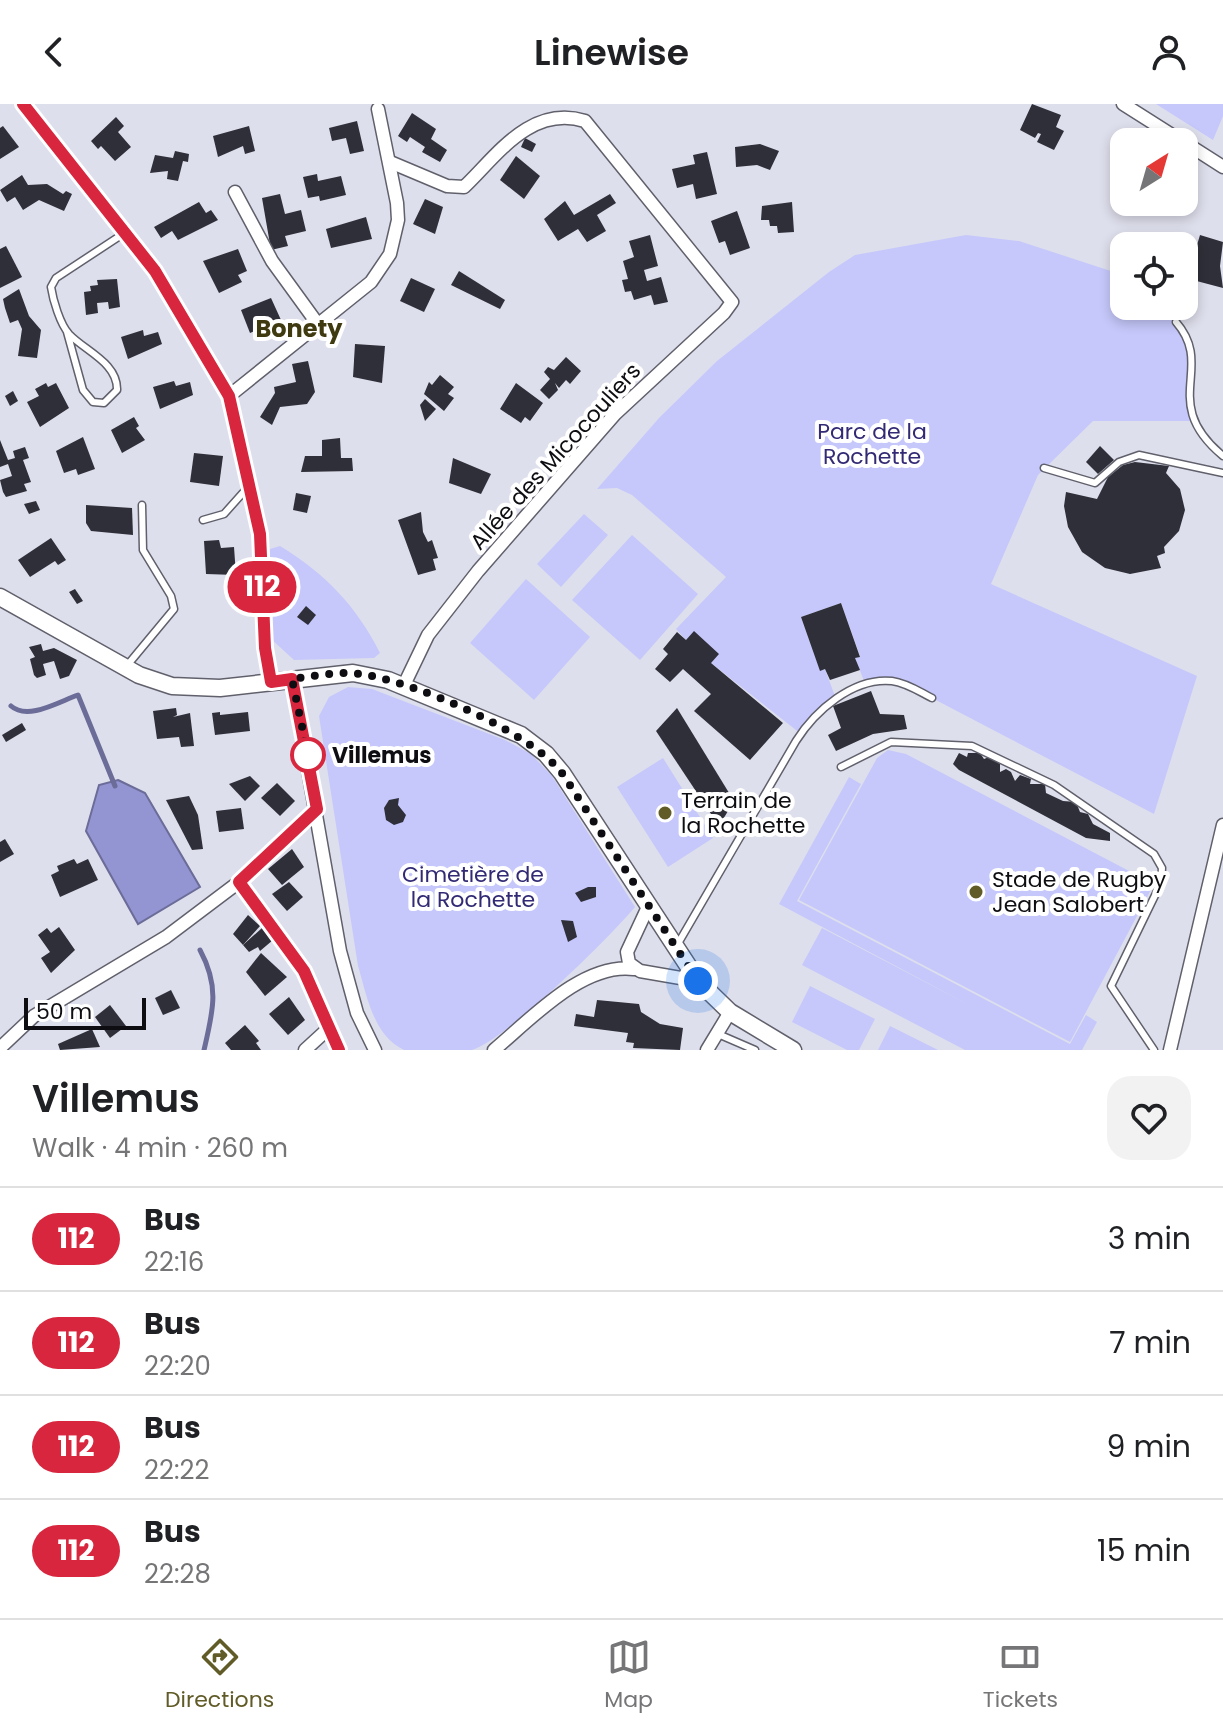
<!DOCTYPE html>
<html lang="en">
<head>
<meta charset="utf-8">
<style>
	:root { --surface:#fff; --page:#f2f2f2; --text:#202124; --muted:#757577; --line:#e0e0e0; --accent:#615b28 }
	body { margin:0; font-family:Poppins,sans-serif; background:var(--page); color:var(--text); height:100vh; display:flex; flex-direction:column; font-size:30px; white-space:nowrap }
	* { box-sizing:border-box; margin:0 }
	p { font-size:26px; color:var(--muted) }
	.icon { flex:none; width:44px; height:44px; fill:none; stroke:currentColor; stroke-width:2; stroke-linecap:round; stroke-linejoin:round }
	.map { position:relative; height:946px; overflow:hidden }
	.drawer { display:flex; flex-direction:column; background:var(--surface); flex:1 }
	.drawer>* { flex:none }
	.badge { padding:0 16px; border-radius:26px; font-size:28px; line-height:52px }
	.needle { width:52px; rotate:37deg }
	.tools { position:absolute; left:1110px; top:24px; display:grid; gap:16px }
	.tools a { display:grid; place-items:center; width:88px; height:88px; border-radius:16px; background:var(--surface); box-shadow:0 4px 12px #0003; font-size:40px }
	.scale { position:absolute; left:24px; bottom:20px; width:122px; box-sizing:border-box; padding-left:8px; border:4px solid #0e0e12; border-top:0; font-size:22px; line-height:28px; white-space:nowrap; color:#0e0e12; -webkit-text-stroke:6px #fff; paint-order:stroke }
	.you { position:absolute; width:40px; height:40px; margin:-20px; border:6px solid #fff; border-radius:50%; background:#1a73e8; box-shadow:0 0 0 12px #1a73e833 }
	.map>.badge { position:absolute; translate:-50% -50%; box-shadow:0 0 0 4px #fff }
	.round { display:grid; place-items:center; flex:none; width:84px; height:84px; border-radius:24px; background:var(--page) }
	.summary { display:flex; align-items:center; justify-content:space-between; height:136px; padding:0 32px }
	h1 { font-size:38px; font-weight:600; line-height:60px }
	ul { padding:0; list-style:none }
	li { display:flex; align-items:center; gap:24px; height:104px; padding:0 32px; border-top:2px solid var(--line) }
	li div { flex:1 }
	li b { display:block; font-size:30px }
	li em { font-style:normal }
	li .badge { min-width:88px; font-weight:700; text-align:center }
	header { display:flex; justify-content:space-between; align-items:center; height:104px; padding:0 32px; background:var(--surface); font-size:36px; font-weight:600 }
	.tabs { display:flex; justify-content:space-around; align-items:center; height:112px; border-top:2px solid var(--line); background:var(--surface); font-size:22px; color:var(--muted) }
	.tabs a { display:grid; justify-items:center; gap:4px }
	.tabs .on { color:var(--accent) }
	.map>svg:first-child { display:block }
</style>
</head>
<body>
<header><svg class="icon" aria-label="back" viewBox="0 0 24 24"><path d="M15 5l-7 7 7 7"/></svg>Linewise<svg class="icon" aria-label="person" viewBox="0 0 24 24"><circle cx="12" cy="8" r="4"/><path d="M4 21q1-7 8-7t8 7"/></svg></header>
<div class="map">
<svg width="1223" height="946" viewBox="0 0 1223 946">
	<rect width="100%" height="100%" fill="#dedfec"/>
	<g fill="#c6c8fb">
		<polygon points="1156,0 1223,0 1223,12 1213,36"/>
		<path d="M966,131L1019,137L1123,171L1124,202H1160C1213,252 1173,270 1193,317H1093L1038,371L991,480L1197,572L1154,710L909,582L895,578L866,582L855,554L860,552L841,499L801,513L820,566L825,565L836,595L801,630L711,559L694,528L686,536L676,525L726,473L632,391L617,384L597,385L659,314L717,257L829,168L855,151Z"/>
		<polygon points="584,410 608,431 561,483 537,460"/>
		<polygon points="632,431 698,490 640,556 572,496"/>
		<path d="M280,442C326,470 356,502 380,549L374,554L294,556L270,534V445Z"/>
		<polygon points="526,475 590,533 534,596 470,539"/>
		<path d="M348,583L372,585L505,636L531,650L552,672L635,803C610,833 506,936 472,946C453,946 424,946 404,946C373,931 367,892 358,862L319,612L329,593Z"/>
		<polygon points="888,646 906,650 1154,780 1070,938 799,796 877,654"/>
		<polygon points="663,654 713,734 668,763 617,683"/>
		<polygon points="849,673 861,680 797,797 1070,940 1086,911 1097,918 1082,946 965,946 802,861 822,824 971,902 779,800"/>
		<polygon points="810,882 875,915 859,946 847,946 792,918"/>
		<polygon points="890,922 938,946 878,946"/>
	</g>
	<polygon fill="#9394d2" stroke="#6b6c98" stroke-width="2" points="118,676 145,689 200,783 138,820 86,727 99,681"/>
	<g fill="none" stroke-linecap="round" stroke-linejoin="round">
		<g stroke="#6b6c98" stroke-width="5">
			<path d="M11,602C28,617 60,597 78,591L115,682"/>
			<path d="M200,846C220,883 213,907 204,946"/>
		</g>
	</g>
	<g fill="#2e2f38">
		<polygon points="1032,0 1061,11 1056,23 1064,27 1054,46 1037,38 1041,30 1038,29 1035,34 1020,26"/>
		<polygon points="412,9 436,25 431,35 447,46 440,58 422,48 425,43 410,33 407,38 398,32"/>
		<polygon points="116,13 124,22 118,28 131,43 115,57 101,42 98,45 91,37"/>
		<polygon points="357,17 364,47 350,50 346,34 332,37 329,24"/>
		<polygon points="3,22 19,43 0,55 0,24"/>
		<polygon points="249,22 255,47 245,50 243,42 218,53 213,32"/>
		<polygon points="525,34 536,40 532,48 521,43"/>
		<polygon points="760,40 779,47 770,66 757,61 736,63 735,43"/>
		<polygon points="175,47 189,50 188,58 183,57 178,77 167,75 168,67 150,69 155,51 173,54"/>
		<polygon points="707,48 717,90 696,95 693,80 677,84 672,65 695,60 693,51"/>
		<polygon points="516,52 540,72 524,95 500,76"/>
		<polygon points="317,70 318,77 341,72 346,91 320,97 319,92 308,94 303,73"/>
		<polygon points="22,71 28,81 47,80 63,90 66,87 72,90 64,107 39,96 23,106 15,93 7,98 0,86"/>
		<polygon points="280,90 285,110 301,106 306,127 285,132 288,142 271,146 262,94"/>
		<polygon points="610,90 616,99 597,111 606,127 587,138 578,125 558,137 544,115 565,97 574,111"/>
		<polygon points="425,95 443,103 435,130 413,120"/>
		<polygon points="199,98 206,109 211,106 218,116 178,136 172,127 161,134 154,123"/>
		<polygon points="792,98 794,128 778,129 777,122 770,122 769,116 761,116 762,102"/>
		<polygon points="737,107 750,144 730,151 725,137 719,139 711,117"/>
		<polygon points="366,113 372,135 331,144 326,125"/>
		<polygon points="650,131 658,162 644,166 647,177 661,173 668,198 654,201 651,191 634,196 631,187 625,188 622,176 628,175 623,157 634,153 629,137"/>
		<polygon points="1200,131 1223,138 1220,162 1223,184 1189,175 1184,183 1184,159 1191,161"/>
		<polygon points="6,142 22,173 0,184 0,145"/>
		<polygon points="238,145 247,167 238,171 242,178 219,189 203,157"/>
		<polygon points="459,167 505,196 500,205 451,181"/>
		<polygon points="411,174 435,185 424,208 400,197"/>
		<polygon points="117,175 120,203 109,205 108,198 97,199 98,209 86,211 84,188 91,187 90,182 98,181 97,176"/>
		<polygon points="19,185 29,212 41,226 37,254 18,252 22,225 18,216 10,219 5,204 3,195"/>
		<polygon points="271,194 281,216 250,229 241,206"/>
		<polygon points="143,226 144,232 158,228 162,240 128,255 121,233"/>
		<polygon points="355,240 385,242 382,279 353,273"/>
		<polygon points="566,253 581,267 570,280 566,276 559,284 555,279 558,286 549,295 540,286 550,275 544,268 548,263 554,266"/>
		<polygon points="308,257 315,288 307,300 280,303 272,321 260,313 275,289 274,283 296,278 292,260"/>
		<polygon points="440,271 454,283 448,290 454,294 444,307 424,290 429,278 432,281"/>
		<polygon points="174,277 176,282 190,278 193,291 160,305 153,283"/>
		<polygon points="46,279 48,283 56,279 69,304 40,323 27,298 39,292 35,285"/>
		<polygon points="516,279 543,299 530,317 525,313 521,319 500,305"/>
		<polygon points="13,287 18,297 10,302 5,292"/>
		<polygon points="425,295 436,305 425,317 420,301"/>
		<polygon points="134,313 139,322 136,324 145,336 122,349 111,326"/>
		<polygon points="83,333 95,365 78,371 76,365 64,369 56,347"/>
		<polygon points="340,334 341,354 352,354 353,367 301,368 305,352 322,352 322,336"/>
		<polygon points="0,336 8,356 15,354 13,347 25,343 29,354 23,356 31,378 24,380 27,387 6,393 3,388 0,376 12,372 8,360 0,363"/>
		<polygon points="1100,342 1114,356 1098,370 1086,358"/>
		<polygon points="194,349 223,352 219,382 190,378"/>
		<polygon points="453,354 491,370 481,390 449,379"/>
		<polygon points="1135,358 1169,362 1166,369 1180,385 1185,406 1179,427 1164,443 1165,449 1157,452 1161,464 1130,470 1105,464 1082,448 1068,423 1064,402 1066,388 1097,395 1108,373 1123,361"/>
		<polygon points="296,389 311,392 307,409 293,406"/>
		<polygon points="36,397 40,406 29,410 24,400"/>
		<polygon points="86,401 132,404 133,431 91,427 86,419"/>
		<polygon points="421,408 423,428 428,438 432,436 438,454 433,455 436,466 418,471 398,416"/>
		<polygon points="51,434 66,456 58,461 55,457 30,473 18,456"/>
		<polygon points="219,436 221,444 234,443 236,471 206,470 204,437"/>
		<polygon points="75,485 83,497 77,500 69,488"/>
		<polygon points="841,499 860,553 855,554 860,566 830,576 825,565 820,567 801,513"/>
		<polygon points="306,502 316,511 308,521 297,513"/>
		<polygon points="694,527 719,550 711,559 783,619 750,656 694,607 711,590 683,565 670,578 655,565 668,550 663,545 677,528 686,536"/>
		<polygon points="41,540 43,547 54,544 77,556 69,572 60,575 54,557 43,560 46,571 37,574 34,571 30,555 35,553 29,543"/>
		<polygon points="871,587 880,610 904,611 907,625 873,630 836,647 828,631 841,624 833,602"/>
		<polygon points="176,604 177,611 173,613 190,609 194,642 181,643 179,633 157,635 153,607"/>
		<polygon points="677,604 734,697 719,722 656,627"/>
		<polygon points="220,608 220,611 248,608 250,627 215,631 212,609"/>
		<polygon points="22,619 26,626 6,638 2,631"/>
		<polygon points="959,649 967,653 968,649 980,649 984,655 989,653 1000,660 1000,668 1006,665 1011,668 1015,677 1020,671 1031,675 1030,680 1045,680 1046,689 1063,697 1076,698 1080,708 1088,710 1093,720 1110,729 1110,737 1086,734 959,666 953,660"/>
		<polygon points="250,672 260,682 245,697 229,680"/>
		<polygon points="277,679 295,697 280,712 261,694"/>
		<polygon points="189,692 198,711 203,745 192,746 166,696"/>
		<polygon points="399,694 398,701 406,711 403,718 394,721 386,716 384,704 389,696"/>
		<polygon points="241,704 244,725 219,728 216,707"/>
		<polygon points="5,735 14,750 0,758 0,738"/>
		<polygon points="292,745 304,763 282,781 268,765"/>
		<polygon points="74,755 77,760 88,755 98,776 60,793 51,771 59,767 57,762"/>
		<polygon points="289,778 303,793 287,807 272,790"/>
		<polygon points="588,783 596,783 596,793 581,798 575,789"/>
		<polygon points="248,811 260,822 243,841 233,830"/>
		<polygon points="561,816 573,817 577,833 568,838"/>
		<polygon points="59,823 75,846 51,869 41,854 50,848 38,831 47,824 51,829"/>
		<polygon points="262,824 273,836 260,847 258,843 249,848 243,841"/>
		<polygon points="261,849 287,873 265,892 246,868"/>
		<polygon points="171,886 180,904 163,911 155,894"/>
		<polygon points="289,893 305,916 288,931 269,910"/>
		<polygon points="597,896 639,900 641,908 660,920 683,924 680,946 633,944 634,939 626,938 628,929 574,922 576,910 594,913"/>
		<polygon points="110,901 126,922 110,934 95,913"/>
		<polygon points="245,921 259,937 256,939 261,946 231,946 225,939"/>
		<polygon points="92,925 100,943 60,946 58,940"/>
	</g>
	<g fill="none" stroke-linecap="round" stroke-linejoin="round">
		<g stroke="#60606c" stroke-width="9">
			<g id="service">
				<path d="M1176,218C1216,264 1158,298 1223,352"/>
				<path d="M67,228L83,286L93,298L104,299L117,286C118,259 85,247 69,230C60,220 53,196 51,183L56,174L126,128"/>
				<polyline points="1044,364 1095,379 1119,358 1139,351 1223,369"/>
				<polyline points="203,416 224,410 249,382"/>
				<polyline points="125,564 174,505 171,492 143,446 142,401"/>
				<polyline points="841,663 891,638 972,642 1054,681 1154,750 1162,764 1161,779 1111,882 1154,946"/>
				<path d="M676,843L796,637C815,607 853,573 892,577C907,579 920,588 932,594"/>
				<polyline points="718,930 755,946"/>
			</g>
		</g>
		<g stroke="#60606c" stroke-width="15">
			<g id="minor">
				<polyline points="23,0 155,167 229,292 260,430 265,544 271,578"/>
				<polyline points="1123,0 1183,38"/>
				<polyline points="1184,38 1223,63"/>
				<path d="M390,58L447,82L464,83C495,54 530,0 585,17L732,198L724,209L615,310L478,467L428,531L404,581"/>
				<polyline points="235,88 272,157 317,219"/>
				<polyline points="229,292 371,178 390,150 398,116 397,99 378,5"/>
				<polyline points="292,575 340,847 357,909 375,946"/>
				<polyline points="317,705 239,778 304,867 339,946"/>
				<polyline points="648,803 627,848 629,859 640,867 698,877"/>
				<polyline points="0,944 34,912 166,833 239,778"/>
				<polyline points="305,946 329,924"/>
				<path d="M494,946C531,915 583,858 634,865"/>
				<polyline points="707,946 730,908"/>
				<polyline points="1170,946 1223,721"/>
			</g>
		</g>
		<g stroke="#60606c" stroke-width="19">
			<polyline id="tertiary" points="0,493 139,571 172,582 220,584 353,569 388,576 521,631 546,650 562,669 698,877 730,908 793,946"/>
		</g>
		<use href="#service" stroke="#fff" stroke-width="6"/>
		<use href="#minor" stroke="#fff" stroke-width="12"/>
		<use href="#tertiary" stroke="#fff" stroke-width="16"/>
	</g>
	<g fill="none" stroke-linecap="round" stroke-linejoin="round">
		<g stroke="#fff" stroke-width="18">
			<polyline id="line" points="23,0 155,167 229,292 260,430 265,544 271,578 292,575 317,705 239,778 304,867 339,946"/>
		</g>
		<use href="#line" stroke="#d7263d" stroke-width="12"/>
		<path stroke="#0e0e12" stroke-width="8" stroke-dasharray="0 14.4" d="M308,651L292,575C314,572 337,567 360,570C413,577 529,627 562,669L698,877"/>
	</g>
	<circle fill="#fff" stroke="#d7263d" stroke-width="4" cx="308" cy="651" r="16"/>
	<g fill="#615b28" stroke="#fff" stroke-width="3">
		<circle cx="665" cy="709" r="8"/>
		<circle cx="976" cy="788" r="8"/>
	</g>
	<g text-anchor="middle" stroke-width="8" stroke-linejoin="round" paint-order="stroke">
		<g font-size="22" fill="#322a74" stroke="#fff">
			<text x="872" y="335">Parc de la<tspan x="872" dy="25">Rochette</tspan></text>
			<text x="473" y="778">Cimetière de<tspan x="473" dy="25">la Rochette</tspan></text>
		</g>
		<g font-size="22" fill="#0e0e12" stroke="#fff">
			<text transform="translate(555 352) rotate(-48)" y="8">Allée des Micocouliers</text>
		</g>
		<g font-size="22" font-weight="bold" fill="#0e0e12" stroke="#fff" text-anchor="start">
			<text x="332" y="659">Villemus</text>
		</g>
		<g font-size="22" fill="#0e0e12" stroke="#fff" text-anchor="start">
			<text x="681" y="704">Terrain de<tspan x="681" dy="25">la Rochette</tspan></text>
			<text x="992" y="783">Stade de Rugby<tspan x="992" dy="25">Jean Salobert</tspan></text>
		</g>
		<g font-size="24" font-weight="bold" fill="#3f3a10" stroke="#fff">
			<text x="299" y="233">Bonety</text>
		</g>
	</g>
</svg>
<div class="tools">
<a><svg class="needle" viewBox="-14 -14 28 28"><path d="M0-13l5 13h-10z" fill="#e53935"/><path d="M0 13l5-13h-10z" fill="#757577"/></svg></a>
<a><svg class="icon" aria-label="locate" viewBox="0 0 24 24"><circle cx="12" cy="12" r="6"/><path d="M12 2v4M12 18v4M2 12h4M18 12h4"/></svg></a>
</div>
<div class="scale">50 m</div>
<div class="you" style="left:698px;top:877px"></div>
<b class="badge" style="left:262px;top:483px;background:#d7263d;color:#fff">112</b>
</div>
<section class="drawer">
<div class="summary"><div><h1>Villemus</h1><p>Walk · 4 min · 260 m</p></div><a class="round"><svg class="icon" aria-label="heart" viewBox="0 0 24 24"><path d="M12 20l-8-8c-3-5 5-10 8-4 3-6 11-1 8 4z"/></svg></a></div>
<ul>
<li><span class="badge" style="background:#d7263d;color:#fff">112</span><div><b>Bus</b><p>22:16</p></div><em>3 min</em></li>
<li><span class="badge" style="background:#d7263d;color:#fff">112</span><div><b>Bus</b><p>22:20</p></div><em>7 min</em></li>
<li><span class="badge" style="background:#d7263d;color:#fff">112</span><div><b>Bus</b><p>22:22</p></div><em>9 min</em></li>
<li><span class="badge" style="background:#d7263d;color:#fff">112</span><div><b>Bus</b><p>22:28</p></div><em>15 min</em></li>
</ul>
</section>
<nav class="tabs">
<a class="on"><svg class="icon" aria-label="directions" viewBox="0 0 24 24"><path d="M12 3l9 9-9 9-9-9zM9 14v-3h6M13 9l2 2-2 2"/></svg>Directions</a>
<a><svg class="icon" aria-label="map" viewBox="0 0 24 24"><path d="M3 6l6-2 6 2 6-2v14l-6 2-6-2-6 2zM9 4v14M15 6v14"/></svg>Map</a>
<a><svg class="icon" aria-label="tickets" viewBox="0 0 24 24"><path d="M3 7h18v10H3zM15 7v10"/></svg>Tickets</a>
</nav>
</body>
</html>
